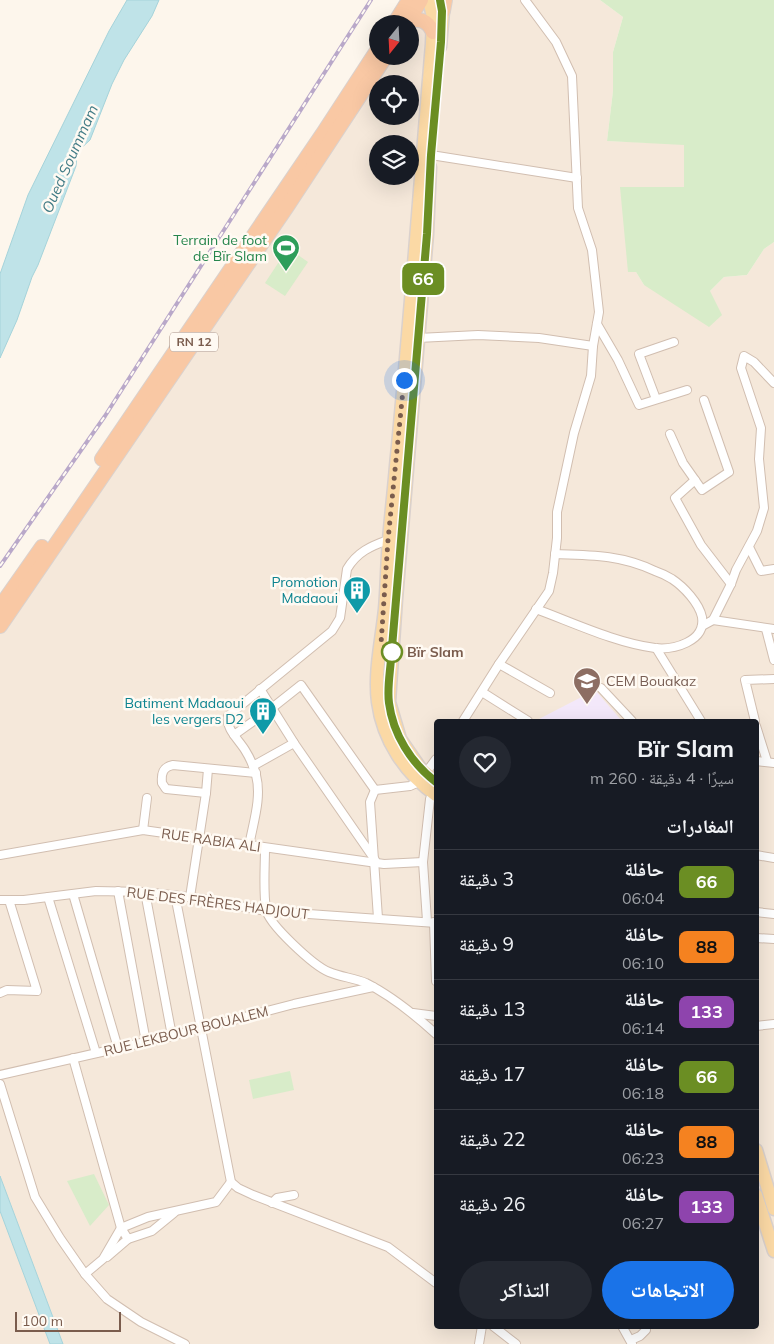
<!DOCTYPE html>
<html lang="ar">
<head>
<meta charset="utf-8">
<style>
	:root { --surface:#171b24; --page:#242831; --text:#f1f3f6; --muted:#9ea1a6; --line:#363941; --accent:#1a73e8 }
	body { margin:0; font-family:Mulish,"Noto Naskh Arabic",sans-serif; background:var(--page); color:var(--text); direction:rtl; height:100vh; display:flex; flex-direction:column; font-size:19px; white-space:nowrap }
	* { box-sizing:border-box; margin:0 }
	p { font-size:16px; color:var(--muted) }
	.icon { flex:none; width:28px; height:28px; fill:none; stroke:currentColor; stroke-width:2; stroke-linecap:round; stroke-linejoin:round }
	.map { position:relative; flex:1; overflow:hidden; direction:ltr }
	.panel { position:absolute; left:434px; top:719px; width:325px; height:610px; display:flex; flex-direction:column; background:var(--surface); border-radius:5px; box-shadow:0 5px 20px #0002; direction:rtl }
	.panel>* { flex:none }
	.badge { padding:0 10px; border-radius:8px; font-size:18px; line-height:32px }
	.needle { width:32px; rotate:198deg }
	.fabs { position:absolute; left:369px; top:15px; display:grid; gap:10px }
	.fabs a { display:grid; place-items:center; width:50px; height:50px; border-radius:50%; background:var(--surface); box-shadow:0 5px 20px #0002; font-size:25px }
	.scale { position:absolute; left:15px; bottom:12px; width:106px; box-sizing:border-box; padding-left:5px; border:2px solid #7a5c4d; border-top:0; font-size:14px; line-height:18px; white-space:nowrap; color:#7a5c4d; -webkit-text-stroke:4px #fffaf3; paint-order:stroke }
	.you { position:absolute; width:25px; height:25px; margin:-12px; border:4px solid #fff; border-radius:50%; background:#1a73e8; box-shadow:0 0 0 8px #1a73e833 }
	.map>.badge { position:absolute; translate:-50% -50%; box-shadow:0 0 0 2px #fff }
	h2 { padding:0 25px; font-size:19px; line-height:45px }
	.round { display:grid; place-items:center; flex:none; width:52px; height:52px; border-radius:26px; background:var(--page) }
	.headline { display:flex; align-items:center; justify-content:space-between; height:85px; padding:0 25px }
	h1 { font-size:24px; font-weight:700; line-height:38px }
	.cta { display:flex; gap:10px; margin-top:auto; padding:10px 25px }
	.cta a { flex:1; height:58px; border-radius:30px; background:var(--accent); color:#fff; font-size:20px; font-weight:700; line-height:58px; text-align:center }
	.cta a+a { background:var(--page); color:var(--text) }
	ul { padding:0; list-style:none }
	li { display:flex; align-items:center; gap:15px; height:65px; padding:0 25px; border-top:1px solid var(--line) }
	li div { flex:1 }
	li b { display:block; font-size:19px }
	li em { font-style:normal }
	li .badge { min-width:55px; font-weight:700; text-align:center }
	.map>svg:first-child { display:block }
</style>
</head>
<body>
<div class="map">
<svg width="774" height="1344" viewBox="0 0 774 1344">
	<rect width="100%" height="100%" fill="#fdf6ec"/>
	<g fill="#f5e8da" fill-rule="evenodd">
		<path d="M416,0H600L623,17L613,52V91L607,141L684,144V187L636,272L644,285L710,291L724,277L747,275L764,249L774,242V1344H63L0,1176V617L378,56H410V24ZM378,84H410V116H378ZM378,144H410V176H378ZM436,721H756V1326H436Z"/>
		<polygon points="0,1211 50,1344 0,1344"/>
	</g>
	<polygon fill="#f3e8fa" points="595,690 622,721 537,720"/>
	<g fill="#d8ecc9">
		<polygon points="600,0 774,0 774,242 764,249 747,275 724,277 710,291 722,315 709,327 644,285 636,272 628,272 620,187 684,187 684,145 607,141 613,91 613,52 623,17"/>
		<polygon points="288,248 308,262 285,296 265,283"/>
		<polygon points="290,1071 294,1090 253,1099 249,1080"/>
		<polygon points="94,1174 109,1205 90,1226 67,1181"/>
	</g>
	<g fill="#bfe3e8" stroke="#a5d3da">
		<polygon points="127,0 159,0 152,16 124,60 112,84 90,140 77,152 76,166 38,265 32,277 17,320 0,358 0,274 28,195 109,31"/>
		<polygon points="0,1176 63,1344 50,1344 0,1211"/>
	</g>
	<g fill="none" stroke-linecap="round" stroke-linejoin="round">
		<g stroke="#d1beb0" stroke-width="10">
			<g id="minor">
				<polyline points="431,155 577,178"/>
				<polyline points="597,324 618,360 639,405 687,390"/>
				<polyline points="418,338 478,335 539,338 593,346"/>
				<polyline points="656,399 639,354 674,342"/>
				<polyline points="670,434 683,463 702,490 729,472 704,400"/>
				<polyline points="695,480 675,498 701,545 731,584"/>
				<polyline points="749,547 761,571 774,569"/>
				<path d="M536,609C574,623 616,643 655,648C673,650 706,642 702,617C699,603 684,587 672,579C667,576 661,573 655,571C622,555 592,555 555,554"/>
				<polyline points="713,620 774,629"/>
				<polyline points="702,626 713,620 731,584 736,570 757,531 764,508 759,459 761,428 741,368 744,356 754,362 774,383"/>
				<polyline points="766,629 774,660"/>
				<polyline points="656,648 701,721"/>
				<polyline points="499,664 550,693"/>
				<polyline points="601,688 632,721"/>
				<polyline points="260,689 294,743 375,860"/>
				<polyline points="482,692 528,721"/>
				<polyline points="463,721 499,664 549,591 553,573 557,538 557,512 574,433 591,376 593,346 599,312 592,250 578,208 572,76 556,42 525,0"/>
				<polyline points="755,721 745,680 774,679"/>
				<polyline points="756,726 767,761"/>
				<polyline points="234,735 272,708 301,685 375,790"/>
				<polyline points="756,761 774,763"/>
				<polyline points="253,766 294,743"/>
				<path d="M206,793L166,789L162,783C161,773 163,767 173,765L256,773"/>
				<polyline points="143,830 147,798"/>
				<path d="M249,846C253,823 262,798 256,775C254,767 250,758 245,750C239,740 225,728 228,716L332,631L340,618L347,569C357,552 371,546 388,540"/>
				<path d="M265,848C265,866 263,891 266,909C268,924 314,966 329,972C341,977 354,978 366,983C392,996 415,1015 436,1034"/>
				<polyline points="0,855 143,830 384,864 423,862"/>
				<polyline points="756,855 774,858"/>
				<polyline points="118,891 146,1042"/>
				<polyline points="145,892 172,1036"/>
				<polyline points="73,894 118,1048"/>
				<polyline points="175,895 231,1182 238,1188 253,1195 388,1247 436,1283"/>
				<polyline points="48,897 96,1053"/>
				<polyline points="190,897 206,793 208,769"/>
				<polyline points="0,900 24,900 96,891 145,892 197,898 266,911 436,923"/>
				<polyline points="756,912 774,914"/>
				<polyline points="378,918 370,802 375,790 410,786 419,782 436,759"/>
				<polyline points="427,921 423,862 430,799"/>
				<polyline points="434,922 436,981"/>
				<polyline points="756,938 774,939"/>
				<polyline points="0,993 7,990 37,991 9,900"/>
				<polyline points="413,1013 436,1016"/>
				<polyline points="756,1026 774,1024"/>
				<polyline points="73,1058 121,1228 128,1239"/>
				<polyline points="0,1075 172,1036 294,1004 373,987"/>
				<polyline points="0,1084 35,1197 60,1238 85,1274 107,1299 141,1322 185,1344"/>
				<polyline points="272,1203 277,1198 294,1195"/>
				<polyline points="107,1257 128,1239 152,1231 174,1213"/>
				<polyline points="85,1274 103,1259 121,1228 148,1217 216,1202 231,1182"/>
				<polyline points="493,1326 516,1344"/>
				<polyline points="622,1326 632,1344"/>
				<polyline points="631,1340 640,1336 646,1330 645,1326"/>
				<polyline points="479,1344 482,1326"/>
			</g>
		</g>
		<g stroke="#dad1cd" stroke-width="15">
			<g id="primary">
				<path d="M429,0L433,17L432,44C420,185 410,326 396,466C394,491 391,515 389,540C387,563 387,586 385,609C382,639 374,672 378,702C383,740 405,773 436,795"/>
				<polyline points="440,47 443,11 441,2"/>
				<polyline points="430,167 427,234 396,599 389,702 400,739 420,768 436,782"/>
				<polyline points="756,1150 774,1209"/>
				<polyline points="756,1195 774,1251"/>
			</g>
		</g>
		<g stroke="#dad1cd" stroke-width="16">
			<g id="trunk">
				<polyline points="443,11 445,0"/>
				<path d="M408,20C421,19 427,20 433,32"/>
				<polyline points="394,24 409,0"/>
				<polyline points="406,24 421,0"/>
				<polyline points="102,459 324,132 378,49"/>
				<polyline points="0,607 42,547"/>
				<polyline points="0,626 286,208 386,56"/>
			</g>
		</g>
		<use href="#minor" stroke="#fff" stroke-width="8"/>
		<use href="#primary" stroke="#fbd9a5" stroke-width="12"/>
		<use href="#trunk" stroke="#f9c8a4" stroke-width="14"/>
		<g stroke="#b9a8c9" stroke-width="4">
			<polyline id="rail" points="0,566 105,416 371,0"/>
		</g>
		<use href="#rail" stroke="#fffaf3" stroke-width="2" stroke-dasharray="5.5" stroke-linecap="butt"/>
	</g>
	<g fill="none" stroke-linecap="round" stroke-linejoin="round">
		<g stroke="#fff" stroke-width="11">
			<path id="line" d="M436,782C411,763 393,734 389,703C387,689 390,673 391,659L427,234L431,155L441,42L442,11L440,0"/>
		</g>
		<use href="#line" stroke="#6b8e23" stroke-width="8"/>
		<polyline stroke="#7a5c4d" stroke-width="5" stroke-dasharray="0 9" points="392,652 381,644 388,540 404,380"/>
	</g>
	<defs>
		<g id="stadium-pin" transform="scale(1.4375)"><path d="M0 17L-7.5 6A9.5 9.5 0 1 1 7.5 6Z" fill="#2e9e5b" stroke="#fffaf3"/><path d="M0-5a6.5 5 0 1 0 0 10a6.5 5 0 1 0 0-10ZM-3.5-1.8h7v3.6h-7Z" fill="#fff"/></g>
		<g id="building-pin" transform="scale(1.4375)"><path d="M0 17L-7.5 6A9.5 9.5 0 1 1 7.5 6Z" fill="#0f9aa8" stroke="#fffaf3"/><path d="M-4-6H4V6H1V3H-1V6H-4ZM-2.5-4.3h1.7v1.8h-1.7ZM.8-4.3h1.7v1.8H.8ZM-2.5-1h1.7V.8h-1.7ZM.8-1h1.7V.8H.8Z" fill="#fff"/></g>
		<g id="school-pin" transform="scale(1.4375)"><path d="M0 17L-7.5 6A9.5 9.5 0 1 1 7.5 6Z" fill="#8d6e63" stroke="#fffaf3"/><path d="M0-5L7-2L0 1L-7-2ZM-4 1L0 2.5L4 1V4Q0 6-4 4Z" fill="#fff"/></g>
	</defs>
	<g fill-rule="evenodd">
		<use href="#stadium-pin" x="286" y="248"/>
		<use href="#building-pin" x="357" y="590"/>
		<use href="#school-pin" x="587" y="681"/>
		<use href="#building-pin" x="263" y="711"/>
	</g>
	<circle fill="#fff" stroke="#6b8e23" stroke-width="2.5" cx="392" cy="652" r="10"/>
	<g text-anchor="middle" stroke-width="5" stroke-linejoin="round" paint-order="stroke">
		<rect fill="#fffaf3" stroke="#a28b7f" stroke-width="1" x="170" y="332.5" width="48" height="19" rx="4"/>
		<g font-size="12" font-weight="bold" fill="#7a5c4d">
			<text x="194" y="346">RN 12</text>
		</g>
		<g font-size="14" fill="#27864d" stroke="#fffaf3" text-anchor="end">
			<text x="267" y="245">Terrain de foot<tspan x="267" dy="16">de Bïr Slam</tspan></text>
		</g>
		<g font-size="14" fill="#0d838f" stroke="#fffaf3" text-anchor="end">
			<text x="338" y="587">Promotion<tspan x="338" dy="16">Madaoui</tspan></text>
			<text x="244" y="708">Batiment Madaoui<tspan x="244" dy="16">les vergers D2</tspan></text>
		</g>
		<g font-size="14" font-weight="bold" fill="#7a5c4d" stroke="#fffaf3" text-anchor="start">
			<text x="407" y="657">Bïr Slam</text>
		</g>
		<g font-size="14" fill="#785e54" stroke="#fffaf3" text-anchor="start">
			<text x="606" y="686">CEM Bouakaz</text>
		</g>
		<g font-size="14" fill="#7a5c4d" stroke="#fffaf3">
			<text transform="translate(211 840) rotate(8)" y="5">RUE RABIA ALI</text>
			<text transform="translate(218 903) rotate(7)" y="5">RUE DES FRÈRES HADJOUT</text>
			<text transform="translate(186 1031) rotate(-14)" y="5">RUE LEKBOUR BOUALEM</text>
		</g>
		<g font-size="15" font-style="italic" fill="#437c86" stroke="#fffaf3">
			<text transform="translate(70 159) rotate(-66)" y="5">Oued Soummam</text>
		</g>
	</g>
</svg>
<div class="fabs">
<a><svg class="needle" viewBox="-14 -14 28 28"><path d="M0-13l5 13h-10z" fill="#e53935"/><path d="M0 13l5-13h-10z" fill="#9ea1a6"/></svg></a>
<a><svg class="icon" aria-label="locate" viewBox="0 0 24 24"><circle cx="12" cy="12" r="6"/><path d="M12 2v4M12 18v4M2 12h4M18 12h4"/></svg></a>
<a><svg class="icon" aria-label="layers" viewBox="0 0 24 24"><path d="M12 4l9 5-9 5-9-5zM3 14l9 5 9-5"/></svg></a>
</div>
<div class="scale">100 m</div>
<div class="you" style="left:404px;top:380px"></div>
<b class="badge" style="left:423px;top:279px;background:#6b8e23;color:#fff">66</b>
<section class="panel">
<div class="headline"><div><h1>Bïr Slam</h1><p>سيرًا · 4 دقيقة · 260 m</p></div><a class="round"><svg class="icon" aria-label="heart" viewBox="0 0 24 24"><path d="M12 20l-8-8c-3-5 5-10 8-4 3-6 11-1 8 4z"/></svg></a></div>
<h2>المغادرات</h2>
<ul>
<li><span class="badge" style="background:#6b8e23;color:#fff">66</span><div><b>حافلة</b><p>06:04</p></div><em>3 دقيقة</em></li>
<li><span class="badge" style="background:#f58220;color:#111">88</span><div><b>حافلة</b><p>06:10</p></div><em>9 دقيقة</em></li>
<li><span class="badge" style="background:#8e44ad;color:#fff">133</span><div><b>حافلة</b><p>06:14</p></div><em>13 دقيقة</em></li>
<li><span class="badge" style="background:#6b8e23;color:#fff">66</span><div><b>حافلة</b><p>06:18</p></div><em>17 دقيقة</em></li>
<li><span class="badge" style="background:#f58220;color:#111">88</span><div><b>حافلة</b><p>06:23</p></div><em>22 دقيقة</em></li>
<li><span class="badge" style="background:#8e44ad;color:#fff">133</span><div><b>حافلة</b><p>06:27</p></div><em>26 دقيقة</em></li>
</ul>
<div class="cta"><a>الاتجاهات</a><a>التذاكر</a></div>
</section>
</div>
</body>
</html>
